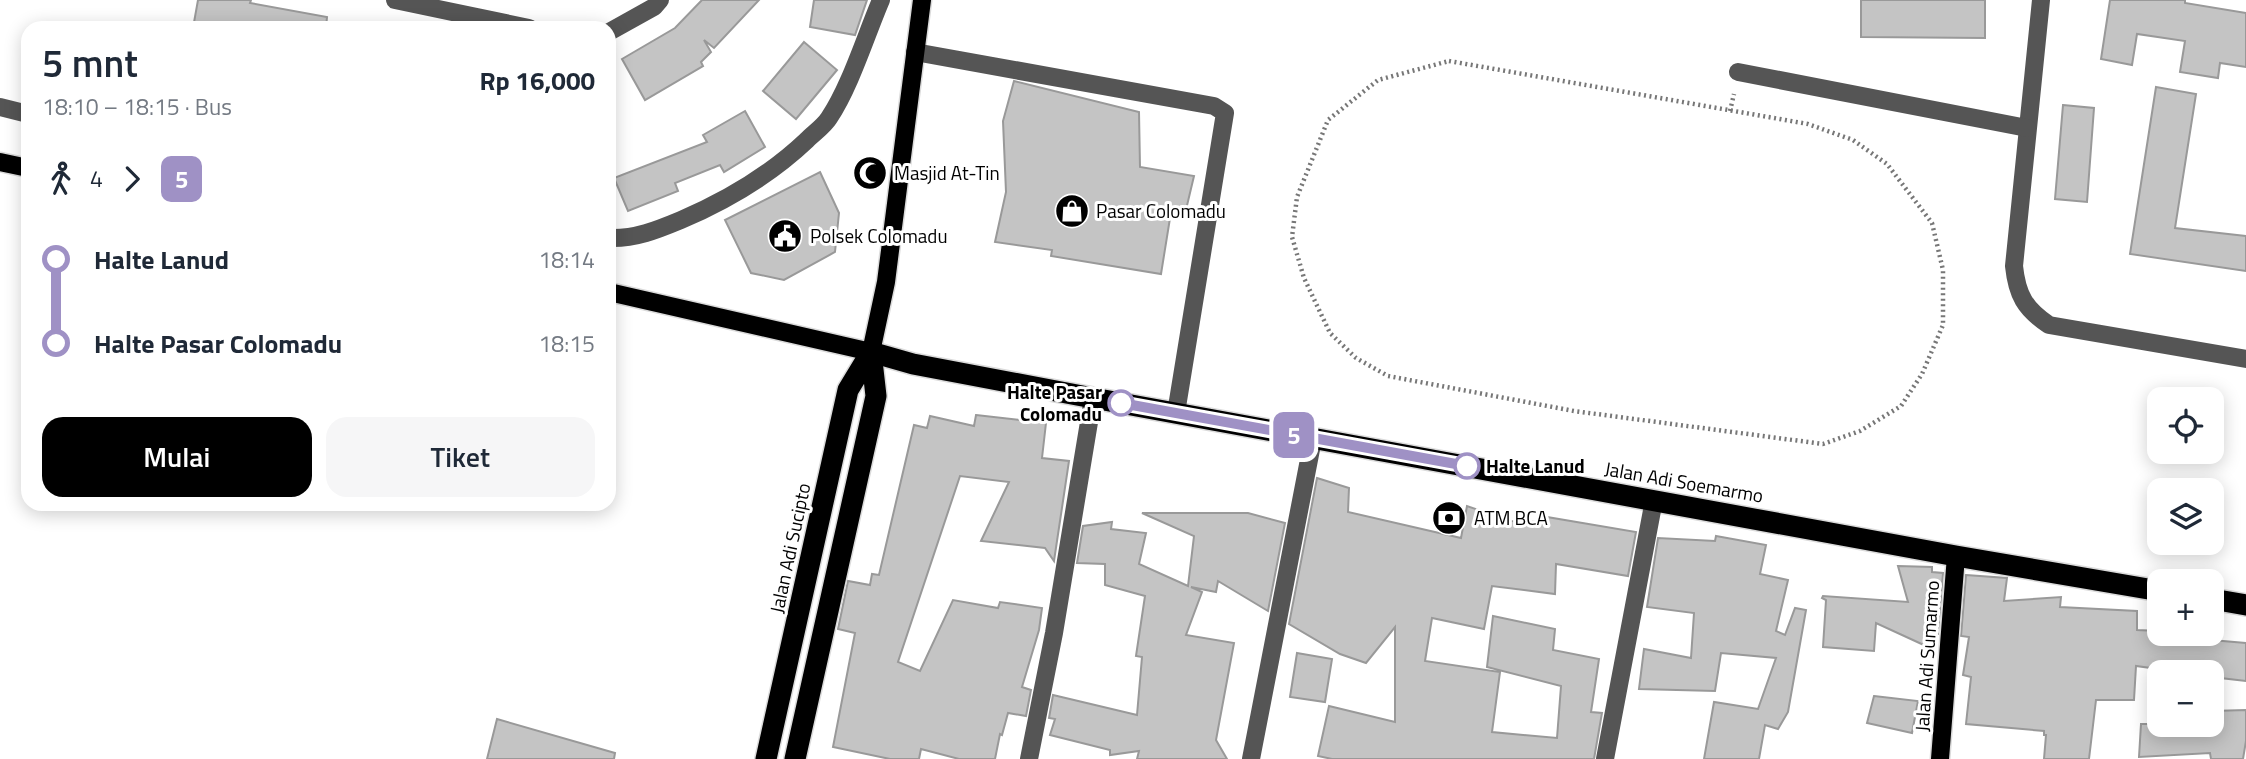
<!DOCTYPE html>
<html lang="id">
<head>
<meta charset="utf-8">
<style>
	:root { --surface:#fff; --page:#f6f6f7; --text:#1f2937; --muted:#747a83; --accent:#000 }
	body { margin:0; font-family:"Titillium Web",sans-serif; background:var(--page); color:var(--text); height:100vh; display:flex; flex-direction:column; font-size:26px; white-space:nowrap }
	* { box-sizing:border-box; margin:0 }
	p { font-size:23px; color:var(--muted) }
	.icon { flex:none; width:38px; height:38px; fill:none; stroke:currentColor; stroke-width:2; stroke-linecap:round; stroke-linejoin:round }
	.map { position:relative; flex:1; overflow:hidden }
	.details { position:absolute; left:21px; top:21px; width:595px; height:490px; display:flex; flex-direction:column; background:var(--surface); border-radius:21px; box-shadow:0 4px 18px #0003 }
	.details>* { flex:none }
	.badge { padding:0 14px; border-radius:10px; font-size:24px; line-height:46px }
	.tools { position:absolute; left:2147px; top:387px; display:grid; gap:14px }
	.tools a { display:grid; place-items:center; width:77px; height:77px; border-radius:14px; background:var(--surface); box-shadow:0 4px 18px #0003; font-size:35px }
	.map>.badge { position:absolute; translate:-50% -50%; box-shadow:0 0 0 4px #fff }
	.legs { display:flex; align-items:center; gap:10px; height:77px; padding:0 21px; font-size:23px }
	.legs p { margin-inline-start:auto }
	.overview { display:flex; align-items:center; justify-content:space-between; height:119px; padding:0 21px }
	h1 { font-size:38px; font-weight:600; line-height:52px }
	.action { display:flex; gap:14px; margin-top:auto; padding:14px 21px }
	.action a { flex:1; height:80px; border-radius:21px; background:var(--accent); color:#fff; font-size:28px; font-weight:600; line-height:80px; text-align:center }
	.action a+a { background:var(--page); color:var(--text) }
	ul { padding:0 21px; list-style:none }
	li { display:flex; align-items:center; gap:24px; height:84px; font-size:26px }
	li i { display:grid; place-items:center; width:10px; height:100%; margin:0 9px; background:currentColor }
	li i::after { content:''; width:18px; height:18px; margin:-9px; border:5px solid; border-radius:50%; background:var(--surface) }
	li p { margin-inline-start:auto }
	li:first-child i { background:linear-gradient(#0000 50%,currentColor 0) }
	li:last-child i { background:linear-gradient(currentColor 50%,#0000 0) }
	.map>svg:first-child { display:block }
</style>
</head>
<body>
<div class="map">
<svg width="2246" height="759" viewBox="0 0 2246 759">
	<rect width="100%" height="100%" fill="#fff"/>
	<g fill="#c4c4c4" stroke="#999" stroke-width="2">
		<polygon points="198,0 251,0 250,3 327,17 326,28 193,28"/>
		<polygon points="702,0 759,0 714,48 704,40 711,52 701,62 703,66 645,100 622,59 675,28"/>
		<polygon points="814,0 867,0 855,35 810,27"/>
		<polygon points="1861,0 1985,0 1985,38 1861,37"/>
		<polygon points="2110,0 2185,0 2185,3 2246,13 2246,67 2220,63 2218,78 2180,72 2185,41 2137,34 2132,65 2101,59"/>
		<polygon points="804,42 837,70 796,119 763,91"/>
		<polygon points="1014,81 1139,112 1140,167 1194,176 1185,214 1171,212 1161,274 1051,256 1052,250 995,242 1006,192 1003,121"/>
		<polygon points="2156,87 2196,94 2175,228 2246,236 2246,271 2130,254"/>
		<polygon points="2063,105 2094,108 2087,202 2055,199"/>
		<polygon points="745,111 765,147 724,172 720,165 675,183 678,191 628,211 614,178 707,142 703,135"/>
		<polygon points="820,172 839,213 835,252 784,280 751,273 725,220"/>
		<polygon points="976,415 1046,423 1042,458 1069,461 1054,561 1045,548 981,541 1009,482 960,476 898,662 920,671 953,600 998,608 1000,602 1042,608 1039,630 1022,687 1031,690 1026,716 1008,713 1002,735 1000,734 995,759 959,759 921,749 919,759 890,759 833,747 855,633 838,629 848,581 870,585 872,574 879,575 914,425 927,428 930,416 974,426"/>
		<polygon points="1317,478 1349,488 1348,512 1461,538 1467,506 1510,521 1541,522 1541,516 1636,532 1628,576 1556,564 1555,594 1492,586 1484,629 1432,618 1425,661 1500,672 1492,732 1557,738 1561,686 1487,667 1493,616 1555,629 1553,650 1599,659 1591,712 1602,713 1594,759 1332,759 1318,756 1329,706 1395,722 1395,627 1366,663 1340,654 1289,624"/>
		<polygon points="1142,513 1248,513 1285,523 1268,611 1218,581 1216,592 1191,587 1202,592 1186,635 1234,643 1216,740 1227,759 1137,759 1139,751 1110,755 1110,750 1050,735 1055,719 1049,718 1053,695 1137,715 1142,657 1136,656 1145,596 1105,585 1105,564 1077,563 1083,526 1112,522 1111,529 1146,533 1139,564 1188,586 1194,536"/>
		<polygon points="1716,536 1766,545 1760,574 1788,580 1776,631 1785,635 1795,608 1806,610 1788,712 1778,729 1765,725 1759,759 1704,759 1714,702 1758,709 1776,658 1721,653 1715,691 1639,689 1644,649 1691,658 1694,613 1647,607 1658,538 1715,541"/>
		<polygon points="1898,566 1932,567 1932,572 1943,573 1938,634 1930,633 1926,646 1876,623 1874,651 1823,647 1826,600 1822,598 1823,596 1908,602"/>
		<polygon points="1966,575 2007,578 2004,601 2061,597 2060,607 2137,611 2137,630 2160,631 2160,634 2200,634 2200,639 2246,643 2246,681 2212,677 2212,672 2179,672 2136,666 2134,700 2096,700 2089,759 2044,759 2046,735 2044,735 2044,731 1966,724 1971,677 1963,675 1969,637 1961,636"/>
		<polygon points="1297,653 1332,659 1325,702 1290,697"/>
		<polygon points="1874,696 1918,701 1912,733 1867,723"/>
		<polygon points="2246,710 2246,741 2243,759 2211,759 2210,753 2139,757 2141,724 2212,724 2212,711"/>
		<polygon points="497,719 615,753 614,759 487,759"/>
	</g>
	<g fill="none" stroke-linecap="round" stroke-linejoin="round">
		<g stroke="#dbdbdb" stroke-width="21">
			<g id="major">
				<polyline points="0,162 28,168"/>
				<polyline points="609,292 871,352 886,282 922,0"/>
				<polyline points="1940,759 1956,556"/>
			</g>
		</g>
		<g stroke="#dbdbdb" stroke-width="24">
			<g id="highway">
				<polyline points="871,352 913,364 1093,398 1956,556 2160,591"/>
				<polyline points="2212,599 2246,605"/>
				<polyline points="766,759 848,390 871,352"/>
				<polyline points="795,759 876,396 871,352"/>
			</g>
		</g>
		<g stroke="#777" stroke-width="4.5" stroke-dasharray="2 3.5" stroke-linecap="butt">
			<polygon points="1449,61 1808,124 1853,140 1887,164 1932,223 1943,270 1943,325 1922,374 1901,406 1860,431 1823,444 1574,411 1388,376 1356,358 1330,333 1304,278 1292,237 1297,197 1328,120 1378,80"/>
			<polyline points="1730,111 1734,94"/>
		</g>
		<g stroke="#555" stroke-width="18">
			<polyline points="395,0 529,28"/>
			<path d="M2041,0L2014,266C2017,295 2025,309 2049,325L2246,359"/>
			<polyline points="609,32 654,7 660,0"/>
			<polyline points="915,52 1214,106 1225,113 1176,413"/>
			<polyline points="1738,72 2027,128"/>
			<polyline points="0,107 28,114"/>
			<path d="M609,238C635,239 657,230 681,220C728,200 769,176 807,140C814,133 824,126 829,118C850,87 866,35 881,0"/>
			<polyline points="1029,759 1054,633 1093,398"/>
			<polyline points="1251,759 1313,439"/>
			<polyline points="1605,759 1654,500"/>
		</g>
		<use href="#major" stroke="#000" stroke-width="18"/>
		<use href="#highway" stroke="#000" stroke-width="21"/>
	</g>
	<g fill="none" stroke-linecap="round" stroke-linejoin="round">
		<g stroke="#fff" stroke-width="16">
			<polyline id="line-1" points="1121,403 1467,466"/>
		</g>
		<use href="#line-1" stroke="#9f91c5" stroke-width="10"/>
	</g>
	<defs>
		<g id="mosque-disc" transform="scale(1.75)"><circle r="9.5" fill="#000" stroke="#fff"/><path d="M3.5-4.9A6 6 0 1 0 3.5 4.9A5 5 0 1 1 3.5-4.9Z" fill="#fff"/></g>
		<g id="shop-disc" transform="scale(1.75)"><circle r="9.5" fill="#000" stroke="#fff"/><path d="M-5-2.5h2.3a2.7 3.5 0 0 1 5.4 0H5L5.5 6h-11ZM-1.5-2.5h3a1.5 2.3 0 0 0-3 0Z" fill="#fff"/></g>
		<g id="civic-disc" transform="scale(1.75)"><circle r="9.5" fill="#000" stroke="#fff"/><path d="M-.6-6.5H3V-4.5H.6V-3L4-1V1h2V6H-6V1h2V-1L-.6-3ZM-1.2 2.5V6h2.4V2.5Z" fill="#fff"/></g>
		<g id="bank-disc" transform="scale(1.75)"><circle r="9.5" fill="#000" stroke="#fff"/><path d="M-6-4H6V4H-6ZM0-2.3a2.3 2.3 0 1 0 0 4.6a2.3 2.3 0 1 0 0-4.6Z" fill="#fff"/></g>
	</defs>
	<g fill-rule="evenodd">
		<use href="#mosque-disc" x="870" y="173"/>
		<use href="#shop-disc" x="1072" y="211"/>
		<use href="#civic-disc" x="785" y="236"/>
		<use href="#bank-disc" x="1449" y="518"/>
	</g>
	<g fill="#fff" stroke="#9f91c5" stroke-width="3.5">
		<circle cx="1121" cy="403" r="12"/>
		<circle cx="1467" cy="466" r="12"/>
	</g>
	<g text-anchor="middle" stroke-width="6" stroke-linejoin="round" paint-order="stroke">
		<g font-size="19" fill="#000" stroke="#fff" text-anchor="start">
			<text x="894" y="180">Masjid At-Tin</text>
			<text x="1096" y="218">Pasar Colomadu</text>
			<text x="810" y="243">Polsek Colomadu</text>
			<text x="1474" y="525">ATM BCA</text>
		</g>
		<g font-size="19" font-weight="bold" fill="#000" stroke="#fff" text-anchor="end">
			<text x="1102" y="399">Halte Pasar<tspan x="1102" dy="22">Colomadu</tspan></text>
			<text x="1486" y="473" text-anchor="start">Halte Lanud</text>
		</g>
		<g font-size="19" fill="#000" stroke="#fff">
			<text transform="translate(1684 482) rotate(10)" y="7">Jalan Adi Soemarmo</text>
			<text transform="translate(790 548) rotate(-78)" y="7">Jalan Adi Sucipto</text>
			<text transform="translate(1927 656) rotate(-86)" y="7">Jalan Adi Sumarmo</text>
		</g>
	</g>
</svg>
<div class="tools">
<a><svg class="icon" aria-label="locate" viewBox="0 0 24 24"><circle cx="12" cy="12" r="6"/><path d="M12 2v4M12 18v4M2 12h4M18 12h4"/></svg></a>
<a><svg class="icon" aria-label="layers" viewBox="0 0 24 24"><path d="M12 4l9 5-9 5-9-5zM3 14l9 5 9-5"/></svg></a>
<a>+</a>
<a>−</a>
</div>
<b class="badge" style="left:1294px;top:435px;background:#9f91c5;color:#fff">5</b>
<section class="details">
<div class="overview"><div><h1>5 mnt</h1><p>18:10 – 18:15 · Bus</p></div><b>Rp 16,000</b></div>
<div class="legs"><svg class="icon" aria-label="walk" viewBox="0 0 24 24"><circle cx="13" cy="4" r="2"/><path d="M13 8l-2 6 4 7M11 14l-3 7M7 12l3-4h3l4 4"/></svg>4<svg class="icon" aria-label="forward" viewBox="0 0 24 24"><path d="M9 5l7 7-7 7"/></svg><b class="badge" style="background:#9f91c5;color:#fff">5</b></div>
<ul>
<li><i style="color:#9f91c5"></i><b>Halte Lanud</b><p>18:14</p></li>
<li><i style="color:#9f91c5"></i><b>Halte Pasar Colomadu</b><p>18:15</p></li>
</ul>
<div class="action"><a>Mulai</a><a>Tiket</a></div>
</section>
</div>
</body>
</html>
